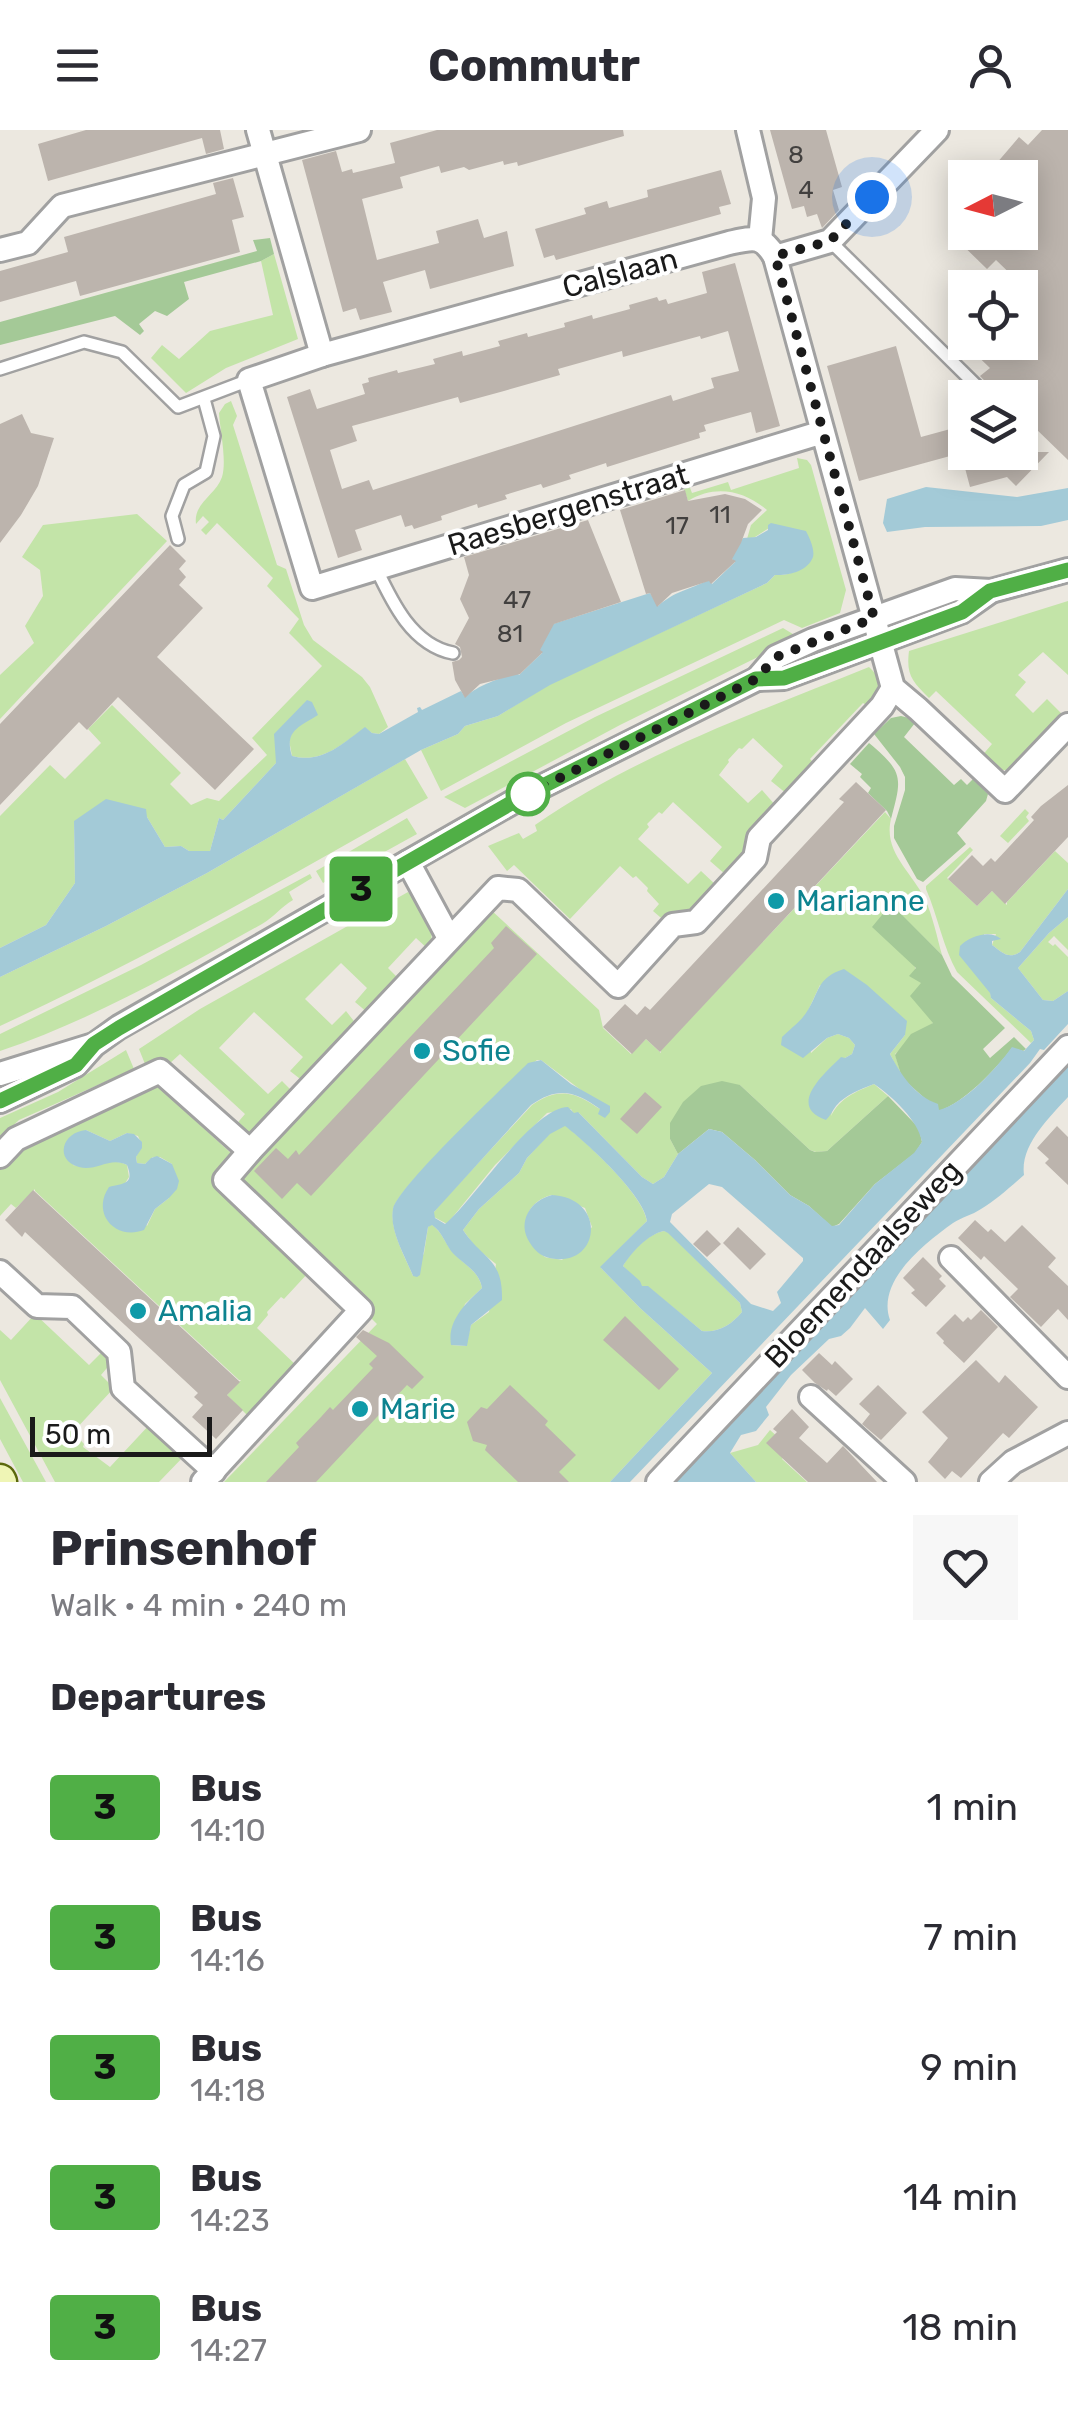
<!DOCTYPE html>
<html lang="en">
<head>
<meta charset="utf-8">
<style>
	:root { --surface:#fff; --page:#f7f7f7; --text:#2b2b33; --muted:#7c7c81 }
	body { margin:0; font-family:Rubik,sans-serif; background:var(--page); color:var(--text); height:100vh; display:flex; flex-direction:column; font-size:38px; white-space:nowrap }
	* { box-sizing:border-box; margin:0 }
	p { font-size:32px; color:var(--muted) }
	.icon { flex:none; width:55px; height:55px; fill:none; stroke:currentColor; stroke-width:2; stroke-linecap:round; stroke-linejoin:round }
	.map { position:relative; height:1352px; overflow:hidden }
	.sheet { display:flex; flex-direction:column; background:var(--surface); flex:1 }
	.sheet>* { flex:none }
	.badge { padding:0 20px; border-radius:8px; font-size:35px; line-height:65px }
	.needle { width:65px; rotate:264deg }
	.controls { position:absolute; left:948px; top:30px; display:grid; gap:20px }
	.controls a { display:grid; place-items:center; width:90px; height:90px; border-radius:0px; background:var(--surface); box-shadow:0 5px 25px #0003; font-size:50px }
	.scale { position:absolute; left:30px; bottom:25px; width:182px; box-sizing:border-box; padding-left:10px; border:5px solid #1a1a1a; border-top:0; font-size:28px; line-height:35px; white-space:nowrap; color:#1a1a1a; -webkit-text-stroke:8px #fff; paint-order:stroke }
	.you { position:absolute; width:50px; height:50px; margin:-25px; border:8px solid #fff; border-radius:50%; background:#1a73e8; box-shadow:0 0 0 15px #1a73e833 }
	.map>.badge { position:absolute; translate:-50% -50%; box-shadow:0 0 0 5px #fff }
	h2 { padding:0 50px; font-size:38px; line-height:90px }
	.round { display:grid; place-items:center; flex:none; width:105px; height:105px; border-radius:0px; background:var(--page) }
	.overview { display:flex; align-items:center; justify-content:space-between; height:170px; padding:0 50px }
	h1 { font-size:48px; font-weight:700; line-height:75px }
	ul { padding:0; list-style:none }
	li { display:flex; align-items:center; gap:30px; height:130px; padding:0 50px }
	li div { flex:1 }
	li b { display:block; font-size:38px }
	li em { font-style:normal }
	li .badge { min-width:110px; font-weight:700; text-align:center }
	header { display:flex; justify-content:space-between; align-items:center; height:130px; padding:0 50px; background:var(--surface); font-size:45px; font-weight:700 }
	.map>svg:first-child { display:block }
</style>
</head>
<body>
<header><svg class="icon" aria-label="menu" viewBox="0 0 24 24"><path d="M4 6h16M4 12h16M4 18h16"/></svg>Commutr<svg class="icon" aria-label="person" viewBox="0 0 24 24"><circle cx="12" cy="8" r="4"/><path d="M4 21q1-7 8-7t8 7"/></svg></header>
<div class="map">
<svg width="1068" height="1352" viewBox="0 0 1068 1352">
	<rect width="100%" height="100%" fill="#ece8e0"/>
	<g fill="#c3e4a8" fill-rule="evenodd">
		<polygon points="274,124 298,209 226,238 186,263 151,228 162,215 179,229 210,201 273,185 261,131"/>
		<path d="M231,271L237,286L233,295L277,435L286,439L304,495L313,510L362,547L370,557L388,597L379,604L372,603L365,598C342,614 322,634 292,626L289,610L307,570L277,632L223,690L219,688L210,721H189L181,716L165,717L147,687L74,691L75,753L46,795L0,818V686L50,635L65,649L101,613L88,599L112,575L181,643L170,654L191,675L207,668L219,671L267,625L252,608L322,536L289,503L299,489L267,456L273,448L217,393L206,405L201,400L209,392L203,386L196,394C193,373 216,365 222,347C227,331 220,300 219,283L225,274Z"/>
		<path d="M797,328L807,330L811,335L846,460L840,483L802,498L784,490L566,593L441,661L421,620L458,604L465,596L498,586L550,554L767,453L775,445C792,446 797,440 810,431L769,398L755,407L747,409L751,395L767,380C744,361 716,354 688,371L683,356L689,355L692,363L728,352L731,360L799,338Z"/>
		<polygon points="137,384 167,411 0,589 0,545 34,513 25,496 43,466 40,440 22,427 43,395"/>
		<path d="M1068,471V545L1043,522L1018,545L1026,552L1015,565L1033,583L1047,569L1062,584L1063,589L1011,640H995L980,628L992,614L936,561L929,568C912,551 906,545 909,521Z"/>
		<polygon points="783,498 801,509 770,521 620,595 465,678 444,667 595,587"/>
		<path d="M869,537C886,553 881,559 871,578L863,573L810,629L817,636L787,664L771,651L783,636L753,608L742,619L739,618L728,630L729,632L719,645L748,673L762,660L776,676L751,717L726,745L710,731L722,717L673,672L662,684L659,682L647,694L649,697L638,709L688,754L701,741L716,755L696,782L667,793L653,781L659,774L647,761L648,758L636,746L633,748L620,736L570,789L514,735L507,741L488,716L519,703L523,709L537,701L535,695C636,625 755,583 869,537Z"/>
		<path d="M405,629L428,668C287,748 147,828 0,896V847L106,796L207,743Z"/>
		<polygon points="1025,679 1029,683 1026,687 1029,691 1008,713 1000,706"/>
		<path d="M885,682L891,689C883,722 912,742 925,769C933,787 937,807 942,825L891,775L921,853L933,893L895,924L902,948L890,924L905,905L820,855L806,885L811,923L827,908L838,904L849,908L855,915L852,924L845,928L831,986C840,968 855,962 874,954L888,966L827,1021L816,1022L810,1020L740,955L670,1009L678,1024L664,1047L653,1054L642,1047L579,983H573L571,979L547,983L495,1035L447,1094L434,1087V1082L443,1071L532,975C550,962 567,959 587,971C596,976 599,980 610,982L541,930H537C513,952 396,1057 393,1080C390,1102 405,1126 413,1146L424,1123L428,1097L431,1094C442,1102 444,1111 451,1120C462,1134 479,1140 482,1158L465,1174L451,1215L466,1216L471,1195L489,1182L496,1134L476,1118L463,1100L479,1079L519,1043L527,1028L550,1003L565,995C587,1013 643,1064 647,1091L601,1138L640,1178L712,1243L610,1352H224L377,1194L234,1052L491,780L599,880L603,898L631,924L646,909L661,923V920ZM552,1065L585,1078L592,1097L562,1130C559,1129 548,1128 545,1127C540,1124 537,1120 534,1115C518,1095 527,1071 552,1065Z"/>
		<polygon points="407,688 417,704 379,725 358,732 323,753 316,741"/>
		<path d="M970,717L973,720L947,748L977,776L992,761L1007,775V772L1055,721L1068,733V759L1020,822C1008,830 1002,822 992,815L996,804H984L991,868L1031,901L1034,910L1031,913L957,842C943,817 938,787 926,759V756Z"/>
		<path d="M310,744L312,748L289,762L293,770C281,777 274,787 262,794C178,841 92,890 0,921V904L141,835Z"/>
		<path d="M408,762C423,775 439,800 428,819L416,808L388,838L401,851L368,883L355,872L367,858L341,833L305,869L332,895L346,881L357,895L304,952L290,941L303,927L254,882L219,918L268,964L282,951L292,961L257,1005H243L234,997L245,984L180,924L168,935L159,928L145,934L139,919L200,879Z"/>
		<polygon points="1068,787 1068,820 1054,806 1048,812 1053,816 1055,814 1068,827 1068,861 1053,871 1043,870 1018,838 1049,803"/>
		<polygon points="126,920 134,939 19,990 0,1008 0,988 58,962"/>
		<path d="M153,952L233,1025L221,1038L309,1142L284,1169L281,1167L267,1182L268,1185L257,1198L298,1237L251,1289L227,1265L241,1250H239L35,1061V1059L16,1078L11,1074L0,1086V1037L27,1008ZM86,1000L110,1011L127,1003L138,1006L142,1015L136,1027L137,1033L145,1034L153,1027H160L172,1034L169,1068L155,1079L147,1096L119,1056L124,1055L129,1047L127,1035C108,1025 95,1042 73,1035Z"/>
		<path d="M664,1101L668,1102L740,1173L742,1182C732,1194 719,1203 702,1201L648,1157H642L623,1136C631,1122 647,1104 664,1101Z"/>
		<polygon points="35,1184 89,1235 101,1223 112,1232 101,1245 114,1258 73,1302 84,1314 83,1317 110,1337 151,1293 185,1325 159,1352 55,1352 0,1250 0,1200 11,1210"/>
		<polygon points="0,1268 46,1352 23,1352 0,1309"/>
		<polygon points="770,1300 790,1318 782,1329 807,1352 756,1352 730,1323 758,1315"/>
	</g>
	<g fill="#a4c997">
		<polygon points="270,108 274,124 261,131 184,152 189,169 167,186 155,181 139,194 144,201 140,205 115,186 0,215 0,192 257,121 253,110"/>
		<polygon points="901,586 909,588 915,593 904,607 954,655 961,649 967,655 973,649 988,664 986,671 957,703 966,714 923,752 917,749 894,708 894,696 905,660 905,647 900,637 874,604 891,588"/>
		<path d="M869,613C904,642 902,648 891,689L887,681L868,663L871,658L860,647L862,644L850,634Z"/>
		<path d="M891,774L942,825L952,846L1005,898L983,919L990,928L1014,907L1026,919L1023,921L1012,918C996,939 964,973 939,981L902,948L895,925L911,904L933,893L910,866L921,853L909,846L916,838L872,797Z"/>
		<polygon points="722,951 740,955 810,1020 815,1022 827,1021 888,966 919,998 922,1012 915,1023 875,1054 839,1094 832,1097 809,1076 790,1065 755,1030 722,1002 709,999 678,1024 670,1009 670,993 683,972 701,956"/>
	</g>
	<g fill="#a3cad7" fill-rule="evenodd">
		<polygon points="926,357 1017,367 1068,358 1068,390 1041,396 925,397 887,402 883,393 887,369"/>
		<path d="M771,393L806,401C809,407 815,419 813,427C808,441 788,446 775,445L767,453L550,555L498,586L465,596L458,604L421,620L207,743L106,796L0,847V818L46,795L75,753L74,691L106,669L146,679L147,687L165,717L181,716L189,721H210L219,688L223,690L276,633L274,604L307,570L312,572L318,585C299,597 284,601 292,626C322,634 342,614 365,597L372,603L379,604L418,582L417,578L420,577L422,580L461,561L465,567C483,552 495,552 516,541L519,545L542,523L539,520L553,494L650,463L658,476C675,461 688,460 709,450L712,454L735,432L731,428L743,408L756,407L768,400V395Z"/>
		<path d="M1068,759V787L1049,803L1018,838L1043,870L1053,871L1068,861V894L1044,920L1040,919L1030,933L630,1352H610L712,1243L640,1178L600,1137L647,1091C644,1065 586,1012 565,996L550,1004L527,1028L519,1043L479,1079L463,1100C483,1130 503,1128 502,1170L471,1195L467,1216L451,1215C447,1191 465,1174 482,1158C479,1140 462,1134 451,1121C444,1111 442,1102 432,1095L428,1097L420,1145L417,1147L413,1146C405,1126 389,1100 393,1079C398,1056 505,956 528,933L541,930L571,954L610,976V982L605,988L598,984L600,979C575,961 558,956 531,975L434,1082L435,1088L445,1094C474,1070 532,978 568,977L574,983L578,982L642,1047L653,1054L664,1047L678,1024L709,999L722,1002L755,1030L790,1065L809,1076L832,1096L839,1095L875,1054L914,1023L922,1012C918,990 893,967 874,954C861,959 845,965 836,976C833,980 830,986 826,990C786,976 825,943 841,927L845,928L852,924L855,915L849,908L838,904L827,908L803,928L781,915L782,907C789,900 800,892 806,883C820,862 816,848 844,839L867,855L907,891L905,905L890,924C901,945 915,966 938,974L939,980C964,974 997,938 1012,917L1024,921L1034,910L1031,901L991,868L990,863L959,825L960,816C969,806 991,799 1001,809L992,811V815C1002,822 1008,830 1020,822ZM709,1054L722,1057L803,1128V1131L777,1162L781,1173L773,1181L751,1174L670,1092L672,1084ZM664,1101L668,1103L740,1173L742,1182C732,1194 719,1203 702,1201L648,1156H642L640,1151L623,1136C631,1123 648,1104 664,1101Z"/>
		<path d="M1068,933V967C1049,988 1020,1015 1024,1045C1010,1057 996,1070 981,1079C972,1085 962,1087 953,1093C925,1113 876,1151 890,1190L883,1199L865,1178L850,1198L841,1206L829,1209L791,1245L766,1277L769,1285L756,1301L741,1305L730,1323L756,1352H670Z"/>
		<path d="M86,1000L110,1011L127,1003L134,1004L142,1012V1018L136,1027L137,1033L145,1034L151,1028L157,1026L172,1034L179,1051L177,1059L169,1068L155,1079L144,1100C115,1111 91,1083 109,1057C123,1053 135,1055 127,1035C110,1026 96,1042 79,1037C54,1030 62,1002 86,1000Z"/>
		<path d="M552,1065C606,1068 601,1133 556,1129C544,1128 536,1123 530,1113C516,1092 531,1070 552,1065Z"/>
	</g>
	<g fill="#bcb4ad" fill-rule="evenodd">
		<polygon points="86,0 220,0 224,19 206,24 202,8 48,51 38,14"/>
		<polygon points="437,0 623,0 624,6 518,36 517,32 504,35 503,31 469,40 464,37 441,43 439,36 400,47 403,58 362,69 377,130 439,113 436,101 478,89 484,108 507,101 514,136 430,159 425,140 383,152 392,182 360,190 356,178 343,182 302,30 336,21 342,42 352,39 353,43 395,33 390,13"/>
		<polygon points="770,0 826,0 842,57 833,60 839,80 822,98 817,84 807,87 804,76 792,79"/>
		<polygon points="1042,0 1068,0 1068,330 1033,296 1035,294 1020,280 1020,268 1001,268 980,246 990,238 963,212 1020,212 1020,173 1030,163 996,130 987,139 949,102 1020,102 1020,48 984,48 1019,7 1028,15"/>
		<polygon points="721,40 731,74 719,77 721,84 556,130 554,125 544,128 535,99 586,84 584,78 607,71 609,78 648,67 647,60"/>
		<polygon points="233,48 244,87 232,90 240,122 80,166 76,151 0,172 0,141 68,122 64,107 216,64 213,53"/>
		<path d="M735,133L780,296L756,303L751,282L704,295L706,301L699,303L700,308L607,337L606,333L569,345L571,349L543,358L541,354L505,365L507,369L478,378L477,374L441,386L442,390L414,399L412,395L405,397L401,385L355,400L362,420L338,428L287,267L310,259L317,279L365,264L362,254L369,252L368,248L397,240L398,243L435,234L433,229L462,221L463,226L500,216L498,211L527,203L528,207L565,197L564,193L592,185L593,189L630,179L629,175L657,167L659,171L666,169L668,174L707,163L702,142ZM728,201L739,241L711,248L714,258L673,271L671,265L373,360L369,350L342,359L330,320L357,311L352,296L458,267L460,273L504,261L560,245L558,239L622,221L623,227L700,206L701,209Z"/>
		<polygon points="896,216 921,307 965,295 965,322 962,322 1049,322 1016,356 1007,347 970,357 961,323 859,351 827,236"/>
		<polygon points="22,284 31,303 54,308 38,356 21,385 0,413 0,294"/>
		<polygon points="685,360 688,371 725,364 745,369 762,380 748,394 741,413 732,429 736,431 711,454 709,451 672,463 657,477 650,463 646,464 620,380"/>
		<polygon points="588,390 621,472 554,494 540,520 543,522 520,544 480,554 465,568 455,550 452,532 459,530 462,527 460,517 455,514 469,488 460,469 469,445 464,427"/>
		<polygon points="170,415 186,431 179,439 186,447 179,455 203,478 157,527 254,619 215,660 118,567 87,600 79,592 0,675 0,594"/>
		<polygon points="856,652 886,680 660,922 646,909 632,924 603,897 625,874 637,885 645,876 650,880 844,672 839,669"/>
		<polygon points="1068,655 1068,707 1005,774 992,761 977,776 948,749 972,725 983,736 991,728 995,732 1034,690 1031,687 1041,676"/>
		<polygon points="506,796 537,824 311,1066 297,1053 282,1069 254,1041 276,1018 288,1029 296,1020 299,1025 494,818 491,813"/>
		<polygon points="645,962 662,977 637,1004 620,989"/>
		<polygon points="1057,996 1068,1007 1068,1055 1045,1033 1049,1029 1037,1018"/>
		<polygon points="33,1060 240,1252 227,1265 243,1280 216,1309 192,1287 203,1275 194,1267 198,1263 25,1102 22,1107 5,1090"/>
		<polygon points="975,1090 988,1102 991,1099 1005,1112 1022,1095 1056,1128 1048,1137 1068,1156 1068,1190 1058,1179 1041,1197 1010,1167 1018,1159 984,1126 981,1130 958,1108"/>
		<polygon points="738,1097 766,1124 750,1140 723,1113"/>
		<polygon points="707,1100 721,1114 707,1127 693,1114"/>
		<polygon points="923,1127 942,1146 939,1149 946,1156 926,1177 911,1163 915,1160 903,1148"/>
		<polygon points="981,1180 998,1197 964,1233 943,1213 944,1211 936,1203 955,1184 963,1192 968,1187 971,1190"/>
		<polygon points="625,1186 679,1239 659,1260 603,1210"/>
		<polygon points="363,1200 389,1213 424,1247 412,1259 407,1255 316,1352 266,1352 299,1317 296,1313 321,1287 330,1277 333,1280 373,1238 369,1234 377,1226 356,1207"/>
		<polygon points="819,1223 832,1235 835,1231 853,1249 836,1266 828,1259 827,1261 815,1253 802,1240"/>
		<polygon points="976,1230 999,1253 1005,1245 1038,1277 1009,1308 1003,1303 961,1348 952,1341 945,1349 928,1332 948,1308 922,1282"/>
		<polygon points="510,1255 548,1291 545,1295 576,1325 559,1342 569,1352 518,1352 485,1320 487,1315 473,1311 467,1292 481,1277 487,1279"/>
		<polygon points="878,1255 907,1283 881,1310 862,1294 870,1284 859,1274"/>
		<polygon points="792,1279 809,1297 799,1308 827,1333 843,1316 877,1352 808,1352 766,1313 777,1302 773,1299"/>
	</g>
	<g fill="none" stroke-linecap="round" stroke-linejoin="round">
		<g stroke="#a1a1a1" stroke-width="16">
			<g id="service">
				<polyline points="830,111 989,268"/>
				<polyline points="0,239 84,212 122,222 178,277 249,250"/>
				<polyline points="178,409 172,386 184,355 206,342 214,306 204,269"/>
				<path d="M376,438C392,472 412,515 453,523"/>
			</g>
		</g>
		<g stroke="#a1a1a1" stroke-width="28">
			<g id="minor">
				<polyline points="258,0 322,225"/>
				<polyline points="748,0 764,68 760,110"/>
				<polyline points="0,120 28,113 62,76 359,0"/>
				<polyline points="775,127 830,111 937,0"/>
				<path d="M823,302L312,458L249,250L322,225L729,113C752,108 762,104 775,127L893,558L918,579L1005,661L1068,595"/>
				<polyline points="757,549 784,548 961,482 991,461 1068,440"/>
				<polyline points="408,732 449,808"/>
				<polyline points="0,944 90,916"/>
				<polyline points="0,971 76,935 94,915 119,897 527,664 757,549 776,527 813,510 955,459 991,461"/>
				<polyline points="0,1026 16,1009 160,941 250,1021"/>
				<polyline points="951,1128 1068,1247"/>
				<polyline points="0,1142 37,1176 72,1177 119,1222 123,1258 214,1341"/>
				<polyline points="811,1267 904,1352"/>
				<polyline points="203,1352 361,1180 225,1050 250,1021 498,758 518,760 618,856 673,795 696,792 755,728 759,708 882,576 893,558"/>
				<polyline points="658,1352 1068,917"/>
				<polyline points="991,1352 1013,1332 1068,1303"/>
			</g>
		</g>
		<g stroke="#5b680b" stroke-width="35">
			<polyline id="secondary" points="0,1350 1,1352"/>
		</g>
		<use href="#service" stroke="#fff" stroke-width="11"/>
		<use href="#minor" stroke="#fff" stroke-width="22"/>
		<use href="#secondary" stroke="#eff5b5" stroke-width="30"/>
	</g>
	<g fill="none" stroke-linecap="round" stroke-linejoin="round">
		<g stroke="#fff" stroke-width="22">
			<polyline id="line" points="0,971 76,935 94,914 119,898 527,664 756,549 784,548 962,482 990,461 1068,440"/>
		</g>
		<use href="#line" stroke="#50af46" stroke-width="15"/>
		<polyline stroke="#1a1a1a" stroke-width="10" stroke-dasharray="0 18" points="528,664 756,549 776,527 874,488 775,126 830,111 872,67"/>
	</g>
	<circle fill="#fff" stroke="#50af46" stroke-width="5" cx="528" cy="664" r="20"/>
	<g fill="#0f9aa8" stroke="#fff" stroke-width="4">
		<circle cx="776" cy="771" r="10"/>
		<circle cx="422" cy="921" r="10"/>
		<circle cx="138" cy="1181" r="10"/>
		<circle cx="360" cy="1279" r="10"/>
	</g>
	<g text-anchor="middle" stroke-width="8" stroke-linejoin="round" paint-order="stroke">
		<g font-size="25" fill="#42403f">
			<text x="796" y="33">8</text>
			<text x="806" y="68">4</text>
			<text x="720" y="393">11</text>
			<text x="677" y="404">17</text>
			<text x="517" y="478">47</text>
			<text x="510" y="512">81</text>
		</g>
		<g font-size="30" fill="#1a1a1a" stroke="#fff">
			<text transform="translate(620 143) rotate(-15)" y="10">Calslaan</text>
			<text transform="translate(568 380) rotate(-17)" y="10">Raesbergenstraat</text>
			<text transform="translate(863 1134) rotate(-47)" y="10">Bloemendaalseweg</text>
		</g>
		<g font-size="30" fill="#0d838f" stroke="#fff" text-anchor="start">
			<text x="796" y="781">Marianne</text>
			<text x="442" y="931">Sofie</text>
			<text x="158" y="1191">Amalia</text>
			<text x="380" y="1289">Marie</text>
		</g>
	</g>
</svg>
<div class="controls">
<a><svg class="needle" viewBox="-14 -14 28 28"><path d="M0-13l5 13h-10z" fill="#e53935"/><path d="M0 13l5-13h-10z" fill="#7c7c81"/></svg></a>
<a><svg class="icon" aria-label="locate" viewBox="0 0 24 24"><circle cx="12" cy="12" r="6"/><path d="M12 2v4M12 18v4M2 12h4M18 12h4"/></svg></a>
<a><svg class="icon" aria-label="layers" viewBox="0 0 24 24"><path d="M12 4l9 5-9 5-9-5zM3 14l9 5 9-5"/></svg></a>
</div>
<div class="scale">50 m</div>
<div class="you" style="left:872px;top:67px"></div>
<b class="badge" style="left:361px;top:759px;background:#50af46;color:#111">3</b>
</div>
<section class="sheet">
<div class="overview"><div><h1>Prinsenhof</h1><p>Walk · 4 min · 240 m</p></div><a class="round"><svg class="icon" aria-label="heart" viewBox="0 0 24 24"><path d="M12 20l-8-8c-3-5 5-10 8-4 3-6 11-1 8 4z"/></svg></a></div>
<h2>Departures</h2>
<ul>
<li><span class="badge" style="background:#50af46;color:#111">3</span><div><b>Bus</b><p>14:10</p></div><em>1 min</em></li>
<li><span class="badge" style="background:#50af46;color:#111">3</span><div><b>Bus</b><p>14:16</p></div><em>7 min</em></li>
<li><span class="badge" style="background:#50af46;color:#111">3</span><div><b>Bus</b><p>14:18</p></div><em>9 min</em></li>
<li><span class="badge" style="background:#50af46;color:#111">3</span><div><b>Bus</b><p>14:23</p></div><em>14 min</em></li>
<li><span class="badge" style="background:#50af46;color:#111">3</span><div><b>Bus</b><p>14:27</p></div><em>18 min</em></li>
</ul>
</section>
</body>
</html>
